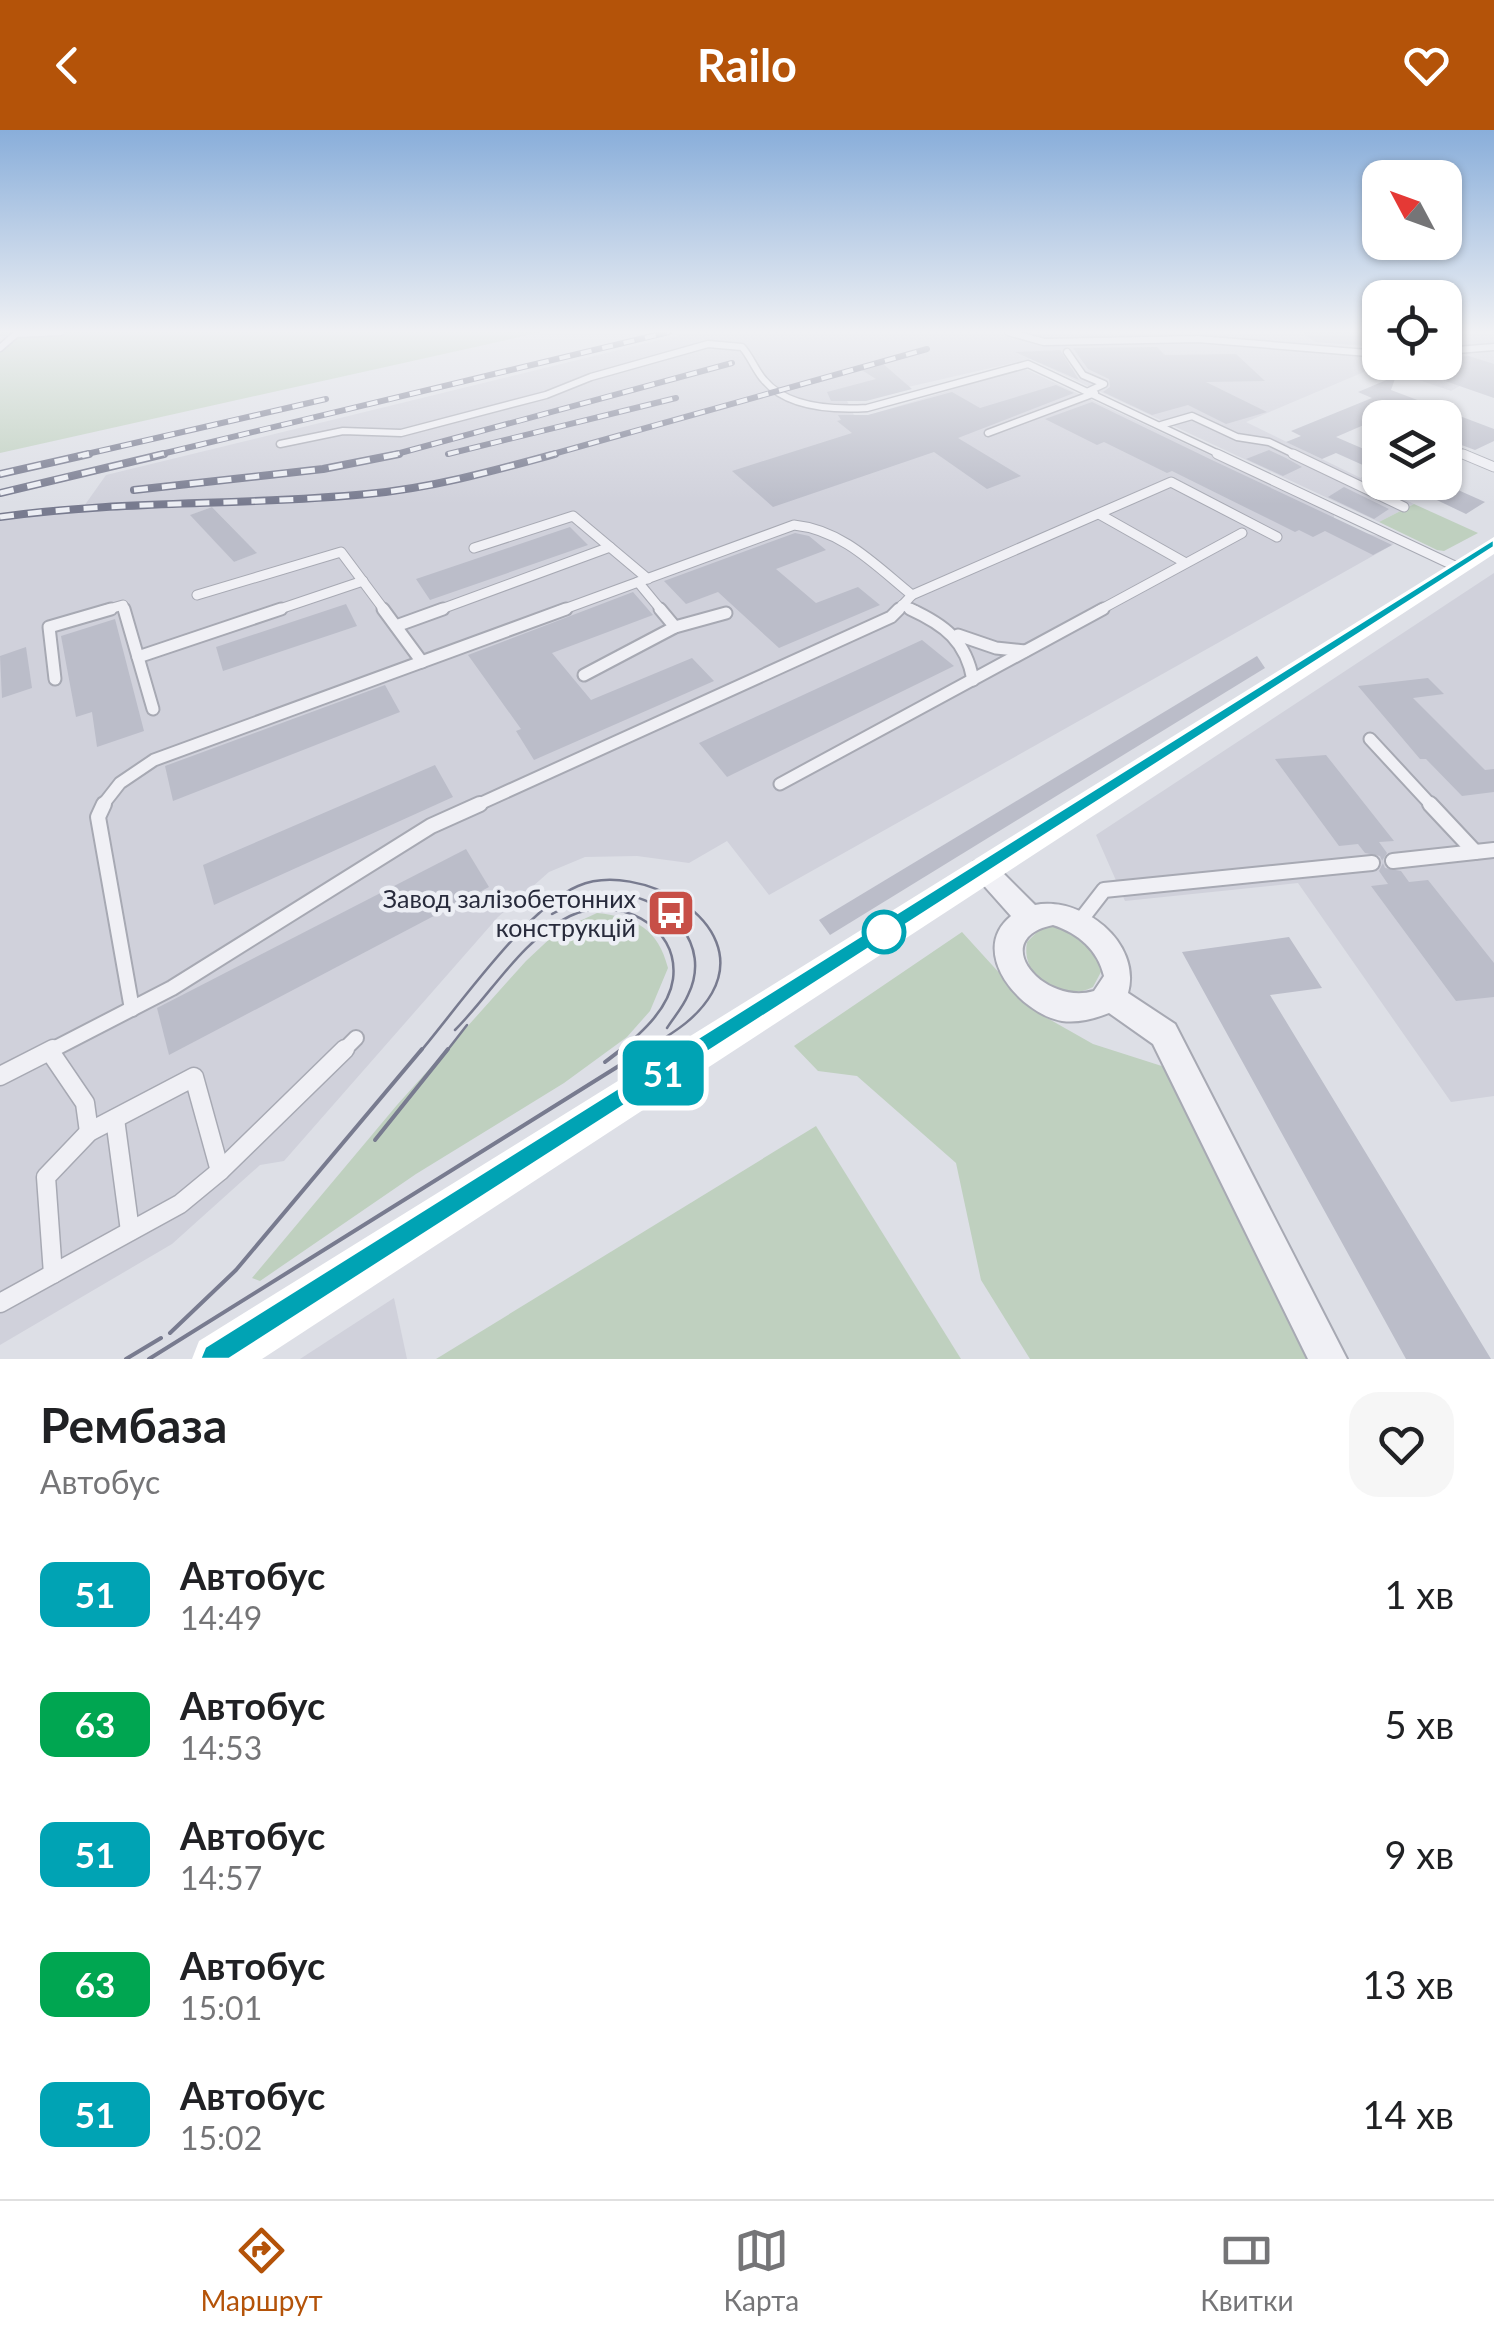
<!DOCTYPE html>
<html lang="uk">
<head>
<meta charset="utf-8">
<style>
	:root { --surface:#fff; --page:#f6f6f6; --text:#202124; --muted:#757577; --line:#e0e0e0; --accent:#b45309 }
	body { margin:0; font-family:Lato,sans-serif; background:var(--page); color:var(--text); height:100vh; display:flex; flex-direction:column; font-size:38px; white-space:nowrap }
	* { box-sizing:border-box; margin:0 }
	p { font-size:32px; color:var(--muted) }
	.icon { flex:none; width:55px; height:55px; fill:none; stroke:currentColor; stroke-width:2; stroke-linecap:round; stroke-linejoin:round }
	.map { position:relative; height:1229px; overflow:hidden }
	.details { display:flex; flex-direction:column; background:var(--surface); flex:1 }
	.details>* { flex:none }
	.badge { padding:0 20px; border-radius:15px; font-size:35px; line-height:65px }
	.needle { width:65px; rotate:311deg }
	.fabs { position:absolute; left:1362px; top:30px; display:grid; gap:20px }
	.fabs a { display:grid; place-items:center; width:100px; height:100px; border-radius:20px; background:var(--surface); box-shadow:0 2px 8px #0004; font-size:50px }
	.map>.badge { position:absolute; translate:-50% -50%; box-shadow:0 0 0 5px #fff }
	.round { display:grid; place-items:center; flex:none; width:105px; height:105px; border-radius:30px; background:var(--page) }
	.summary { display:flex; align-items:center; justify-content:space-between; height:170px; padding:0 40px }
	h1 { font-size:48px; font-weight:700; line-height:75px }
	ul { padding:0; list-style:none }
	li { display:flex; align-items:center; gap:30px; height:130px; padding:0 40px }
	li div { flex:1 }
	li b { display:block; font-size:38px }
	li em { font-style:normal }
	li .badge { min-width:110px; font-weight:700; text-align:center }
	header { display:flex; justify-content:space-between; align-items:center; height:130px; padding:0 40px; background:var(--accent); color:#fff; font-size:45px; font-weight:700 }
	.tabs { display:flex; justify-content:space-around; align-items:center; height:140px; border-top:2px solid var(--line); background:var(--surface); font-size:28px; color:var(--muted) }
	.tabs a { display:grid; justify-items:center; gap:5px }
	.tabs .current { color:var(--accent) }
	.map>svg:first-child { display:block }
</style>
</head>
<body>
<header><svg class="icon" aria-label="back" viewBox="0 0 24 24"><path d="M15 5l-7 7 7 7"/></svg>Railo<svg class="icon" aria-label="heart" viewBox="0 0 24 24"><path d="M12 20l-8-8c-3-5 5-10 8-4 3-6 11-1 8 4z"/></svg></header>
<div class="map">
<svg width="1494" height="1229" viewBox="0 0 1494 1229">
	<rect width="100%" height="100%" fill="#dddfe6"/>
	<g fill="#d0d1db" fill-rule="evenodd">
		<path d="M692,202H1380V232H1445V202H1494V237L1451,261L1378,236L1246,292L1414,374L1379,392L1030,229L847,271L856,289L1023,238L1334,383V397L1379,406L1394,414L769,765L727,711L689,733L637,726L585,727L549,742L498,787L284,1031L260,1035L172,1114L0,1215V390L82,379L106,345ZM212,377L256,422V423L234,432L191,385Z"/>
		<polygon points="1494,443 1494,966 1451,972 1298,753 1125,771 1096,705"/>
		<polygon points="394,1168 407,1229 300,1229"/>
	</g>
	<g fill="#bfd0bf">
		<polygon points="0,202 542,202 0,323 0,217 15,205 0,206"/>
		<polygon points="1414,374 1478,403 1444,421 1437,420 1379,392"/>
		<path d="M597,783C636,787 658,799 668,838L650,881L627,907L564,953L416,1044L260,1151L252,1148L397,975L526,831L558,801Z"/>
		<path d="M1051,796C1077,798 1095,817 1102,840L1093,857C1063,873 1020,849 1027,812L1040,799Z"/>
		<polygon points="962,802 1033,880 1093,914 1168,938 1309,1229 1030,1229 981,1150 956,1033 857,946 818,941 794,916"/>
		<polygon points="816,996 961,1229 436,1229"/>
	</g>
	<g fill="#bbbdc9">
		<polygon points="1302,202 1380,202 1380,217 1315,212"/>
		<polygon points="1157,217 1165,225 1236,224 1265,251 1206,252 1267,282 1226,294 1188,275 1152,285 1103,262 1110,257 1109,249 1088,239 1073,218"/>
		<polygon points="1060,220 1079,250 1015,222"/>
		<polygon points="1469,226 1494,234 1494,268 1425,244 1445,234 1445,228"/>
		<polygon points="882,233 912,259 866,271 831,271 827,262 876,249 860,239"/>
		<polygon points="1396,246 1391,260 1494,299 1494,311 1475,320 1445,309 1445,288 1380,288 1336,307 1380,326 1380,352 1440,352 1485,372 1466,384 1418,361 1406,369 1361,348 1374,340 1336,323 1322,329 1286,312 1301,306 1291,301 1372,268 1358,262"/>
		<polygon points="1056,255 1074,263 958,308 1021,346 987,359 934,322 773,377 732,341 852,303 837,291 841,290 838,285 868,285 952,262 980,278"/>
		<polygon points="1092,272 1214,331 1392,415 1373,425 1325,401 1313,407 1299,400 1295,402 1172,341 1167,343 1104,312 1097,315 1045,289"/>
		<polygon points="1269,320 1286,328 1302,337 1283,346 1246,329"/>
		<polygon points="1344,357 1389,379 1374,389 1328,367"/>
		<polygon points="212,377 257,423 234,432 190,385"/>
		<polygon points="570,397 588,415 430,470 416,449"/>
		<polygon points="795,403 809,406 826,420 776,439 816,473 858,457 880,475 779,518 718,462 686,474 664,451"/>
		<polygon points="633,462 653,485 552,523 591,570 692,528 714,551 534,630 516,601 521,599 468,525"/>
		<polygon points="346,474 357,496 223,541 216,517"/>
		<polygon points="115,489 144,601 97,617 92,582 76,587 61,506"/>
		<polygon points="922,510 954,536 727,647 699,613"/>
		<polygon points="26,517 32,558 2,568 0,526"/>
		<polygon points="1257,526 1265,538 830,805 819,790"/>
		<polygon points="1428,548 1444,564 1413,568 1485,640 1494,639 1494,662 1462,666 1426,629 1420,629 1358,556"/>
		<polygon points="385,555 400,582 173,671 165,636"/>
		<polygon points="1326,625 1394,711 1379,712 1387,723 1382,731 1385,738 1401,741 1409,752 1428,750 1494,833 1494,867 1456,871 1371,756 1388,754 1379,741 1383,733 1380,726 1365,723 1358,714 1339,716 1275,629"/>
		<polygon points="435,635 453,667 214,775 203,735"/>
		<polygon points="466,719 489,757 169,925 157,878"/>
		<polygon points="1289,807 1322,858 1270,865 1491,1229 1406,1229 1182,822"/>
	</g>
	<g fill="none" stroke-linecap="round" stroke-linejoin="round">
		<g stroke="#a7a9b3" stroke-width="9">
			<g id="lane-far4">
				<polyline points="1008,202 1044,212 1198,209 1380,224"/>
				<polyline points="0,218 16,204 61,202"/>
				<polyline points="1445,221 1494,217"/>
				<polyline points="1067,222 1083,245 1104,254 1089,261"/>
				<polyline points="1161,295 1192,286 1237,307 1269,312 1298,326"/>
				<polyline points="988,303 1095,263"/>
				<path d="M280,314L343,301L401,303L546,265L591,247L708,214L742,217C751,227 755,240 764,250C787,278 833,280 867,278L1028,234L1223,326"/>
				<polyline points="1445,316 1469,326"/>
			</g>
		</g>
		<g stroke="#a7a9b3" stroke-width="11">
			<g id="lane-far3">
				<polyline points="1217,324 1457,437"/>
				<polyline points="1293,324 1404,377"/>
				<polyline points="1463,324 1494,337"/>
				<polyline points="1099,384 1184,432"/>
				<polyline points="474,418 573,386 648,449"/>
				<polyline points="638,452 662,481"/>
				<polyline points="197,465 341,422 385,481"/>
				<polyline points="902,475 916,481"/>
				<polyline points="102,481 123,475 125,481"/>
				<polyline points="274,481 363,451"/>
				<polyline points="436,481 610,417"/>
				<path d="M559,481L794,395C843,400 876,436 912,465"/>
				<polyline points="897,481 912,465 1171,352 1277,407"/>
				<polyline points="1098,481 1242,403"/>
			</g>
		</g>
		<g stroke="#a7a9b3" stroke-width="15">
			<g id="lane-far2">
				<polyline points="124,479 153,579"/>
				<polyline points="383,479 422,532"/>
				<polyline points="660,479 675,497"/>
				<path d="M910,479C945,495 966,511 973,550"/>
				<polyline points="396,496 443,479"/>
				<polyline points="958,505 996,518 1025,521"/>
				<polyline points="138,527 281,479"/>
				<polyline points="584,545 675,497 726,483"/>
				<polyline points="55,549 49,497 111,479"/>
				<polyline points="1370,609 1432,676"/>
				<polyline points="780,654 1103,479"/>
				<polyline points="102,676 120,653 154,630 566,479"/>
				<polyline points="475,676 891,487 899,479"/>
			</g>
		</g>
		<g stroke="#a7a9b3" stroke-width="18">
			<g id="lane-far1">
				<polyline points="104,674 98,687 132,879"/>
				<polyline points="1430,674 1475,722"/>
				<polyline points="1393,731 1494,720"/>
				<polyline points="1080,791 1104,760 1372,733"/>
				<polyline points="48,922 172,858 431,696 480,674"/>
				<polyline points="342,922 356,908"/>
			</g>
		</g>
		<g stroke="#a7a9b3" stroke-width="21">
			<g id="lane">
				<polyline points="51,923 85,973 89,1002"/>
				<polyline points="0,946 53,919"/>
				<polyline points="115,989 130,1101"/>
				<polyline points="53,1144 46,1047 89,1002 194,947 220,1041"/>
				<polyline points="0,1173 180,1074 220,1041 345,919"/>
			</g>
		</g>
		<g stroke="#a7a9b3" stroke-width="4">
			<path id="street" d="M983,729L992,732L1035,775C1082,766 1142,812 1128,863L1175,894L1347,1229H1308L1153,914L1109,883C1093,889 1079,893 1062,891C1021,884 967,822 1011,786L970,740L974,732ZM1053,795C1078,803 1098,820 1104,846L1094,861C1044,876 986,809 1053,795Z"/>
		</g>
		<use href="#lane-far4" stroke="#f0f0f5" stroke-width="6"/>
		<use href="#lane-far3" stroke="#f0f0f5" stroke-width="9"/>
		<use href="#lane-far2" stroke="#f0f0f5" stroke-width="11"/>
		<use href="#lane-far1" stroke="#f0f0f5" stroke-width="14"/>
		<use href="#lane" stroke="#f0f0f5" stroke-width="18"/>
		<use href="#street" fill="#f0f0f5" fill-rule="evenodd"/>
		<polygon fill="#fff" fill-rule="evenodd" points="1494,407 1494,424 262,1229 192,1229 199,1211"/>
		<g stroke="#787b8f" stroke-width="2.5">
			<path d="M552,784C573,773 593,762 618,764C668,768 713,814 688,865C683,877 674,887 667,898"/>
			<path d="M455,900C492,863 522,809 570,786C615,765 680,793 673,849C669,879 641,903 619,922"/>
			<path d="M420,922C458,877 528,777 578,756C638,730 752,791 712,863C696,891 669,905 642,922"/>
			<polyline points="446,922 467,895"/>
		</g>
		<g stroke="#787b8f" stroke-width="4">
			<polyline points="605,932 622,919"/>
			<polyline points="375,1010 448,919"/>
			<polyline points="170,1203 236,1140 422,919"/>
			<polyline points="126,1229 161,1208"/>
			<polyline points="149,1229 646,919"/>
		</g>
		<g stroke="#787b8f" stroke-width="6">
			<g id="rail-far1">
				<polyline points="448,324 676,268"/>
				<polyline points="78,326 326,269"/>
				<polyline points="153,326 669,202"/>
				<polyline points="389,326 732,233"/>
				<polyline points="546,326 927,219"/>
			</g>
		</g>
		<g stroke="#787b8f" stroke-width="8">
			<g id="rail">
				<polyline points="0,344 89,324"/>
				<polyline points="134,360 323,339 399,324"/>
				<polyline points="0,363 164,324"/>
				<path d="M0,387C122,370 245,376 367,364C432,358 493,341 555,324"/>
			</g>
		</g>
		<use href="#rail-far1" stroke="#eceef4" stroke-width="4" stroke-dasharray="11" stroke-linecap="butt"/>
		<use href="#rail" stroke="#eceef4" stroke-width="5" stroke-dasharray="14" stroke-linecap="butt"/>
	</g>
	<linearGradient id="sky" x2="0" y2="1"><stop stop-color="#89aeda"/><stop offset="0.54" stop-color="#f0f1f4"/><stop offset="1" stop-color="#f0f1f4" stop-opacity="0"/></linearGradient>
	<rect width="1494" height="374" fill="url(#sky)"/>
	<polygon fill="#00a3b4" stroke="#fff" stroke-width="2.5" points="1494,409 1494,417 229,1229 200,1229 205,1217"/>
	<defs>
		<g id="bus-square" transform="scale(2.5)"><rect x="-9" y="-9" width="18" height="18" rx="4" fill="#c74f47" stroke="#eceef4"/><path d="M-5-6H5V4H4V6H2V4H-2V6H-4V4H-5ZM-3.5-4V0h7V-4ZM-3.5 1.2v1.5H-2V1.2ZM2 1.2v1.5H3.5V1.2Z" fill="#fff"/></g>
	</defs>
	<g fill-rule="evenodd">
		<use href="#bus-square" x="671" y="783"/>
	</g>
	<circle fill="#fff" stroke="#00a3b4" stroke-width="5" cx="884" cy="802" r="20"/>
	<g text-anchor="middle" stroke-width="9" stroke-linejoin="round" paint-order="stroke">
		<g font-size="25" fill="#282b3c" stroke="#eceef4" text-anchor="end">
			<text x="636" y="778">Завод залізобетонних<tspan x="636" dy="29">конструкцій</tspan></text>
		</g>
	</g>
</svg>
<div class="fabs">
<a><svg class="needle" viewBox="-14 -14 28 28"><path d="M0-13l5 13h-10z" fill="#e53935"/><path d="M0 13l5-13h-10z" fill="#757577"/></svg></a>
<a><svg class="icon" aria-label="locate" viewBox="0 0 24 24"><circle cx="12" cy="12" r="6"/><path d="M12 2v4M12 18v4M2 12h4M18 12h4"/></svg></a>
<a><svg class="icon" aria-label="layers" viewBox="0 0 24 24"><path d="M12 4l9 5-9 5-9-5zM3 14l9 5 9-5"/></svg></a>
</div>
<b class="badge" style="left:663px;top:943px;background:#00a3b4;color:#fff">51</b>
</div>
<section class="details">
<div class="summary"><div><h1>Рембаза</h1><p>Автобус</p></div><a class="round"><svg class="icon" aria-label="heart" viewBox="0 0 24 24"><path d="M12 20l-8-8c-3-5 5-10 8-4 3-6 11-1 8 4z"/></svg></a></div>
<ul>
<li><span class="badge" style="background:#00a3b4;color:#fff">51</span><div><b>Автобус</b><p>14:49</p></div><em>1 хв</em></li>
<li><span class="badge" style="background:#00a651;color:#fff">63</span><div><b>Автобус</b><p>14:53</p></div><em>5 хв</em></li>
<li><span class="badge" style="background:#00a3b4;color:#fff">51</span><div><b>Автобус</b><p>14:57</p></div><em>9 хв</em></li>
<li><span class="badge" style="background:#00a651;color:#fff">63</span><div><b>Автобус</b><p>15:01</p></div><em>13 хв</em></li>
<li><span class="badge" style="background:#00a3b4;color:#fff">51</span><div><b>Автобус</b><p>15:02</p></div><em>14 хв</em></li>
</ul>
</section>
<nav class="tabs">
<a class="current"><svg class="icon" aria-label="directions" viewBox="0 0 24 24"><path d="M12 3l9 9-9 9-9-9zM9 14v-3h6M13 9l2 2-2 2"/></svg>Маршрут</a>
<a><svg class="icon" aria-label="map" viewBox="0 0 24 24"><path d="M3 6l6-2 6 2 6-2v14l-6 2-6-2-6 2zM9 4v14M15 6v14"/></svg>Карта</a>
<a><svg class="icon" aria-label="tickets" viewBox="0 0 24 24"><path d="M3 7h18v10H3zM15 7v10"/></svg>Квитки</a>
</nav>
</body>
</html>
